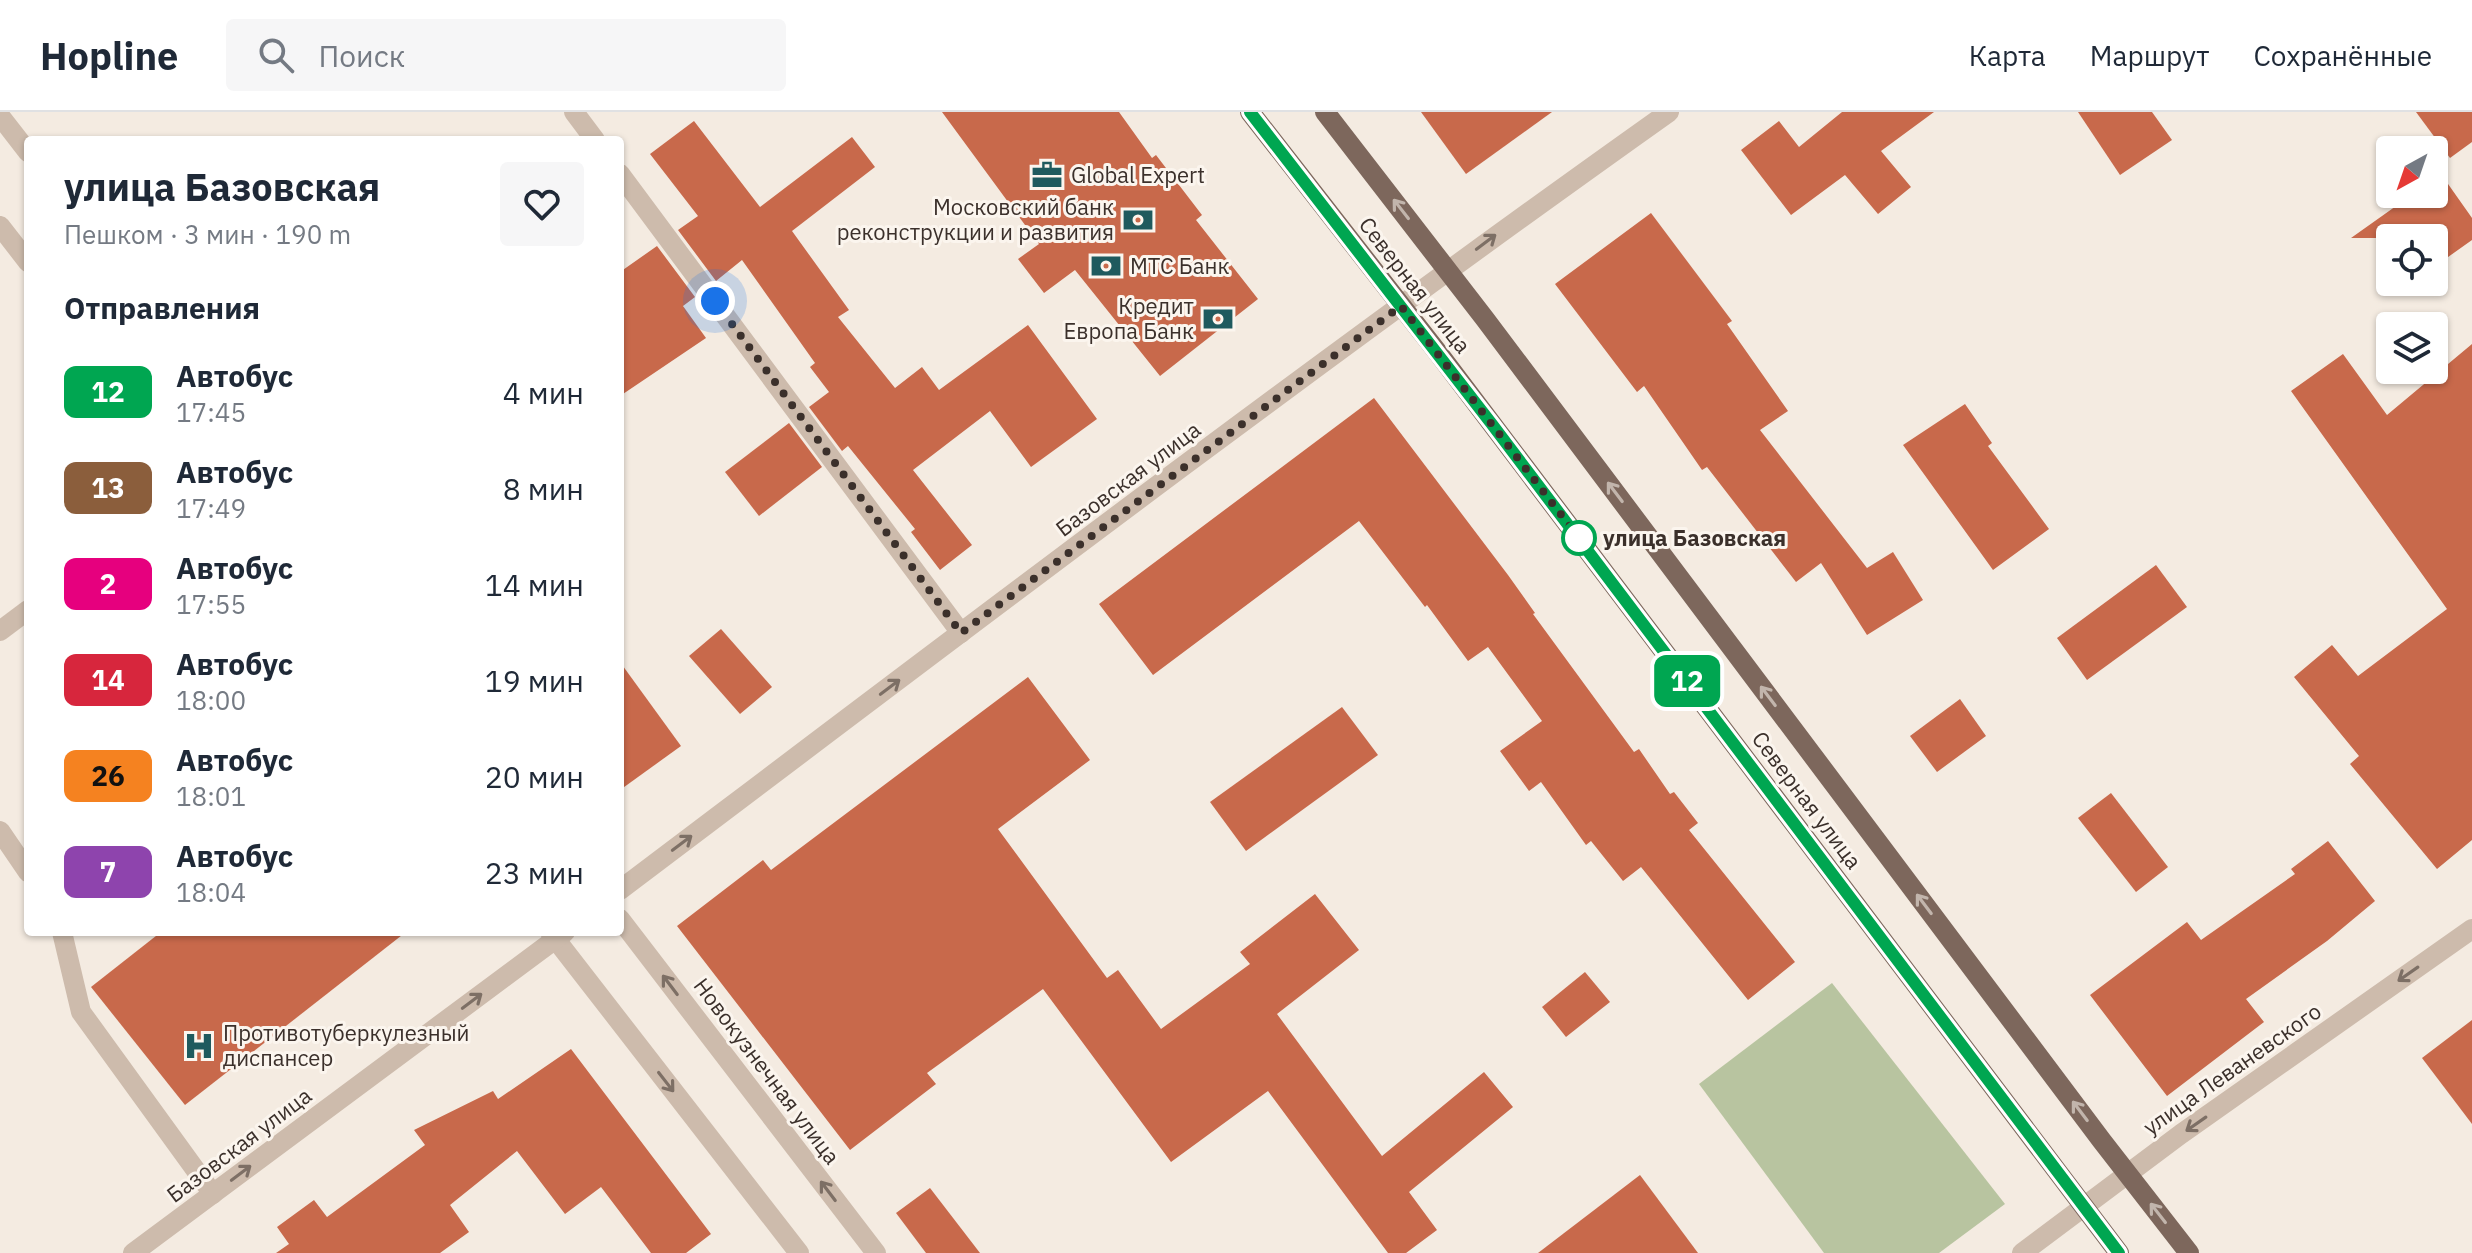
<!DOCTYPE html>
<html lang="ru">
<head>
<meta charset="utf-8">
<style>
	:root { --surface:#fff; --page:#f6f6f7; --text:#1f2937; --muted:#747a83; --line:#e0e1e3 }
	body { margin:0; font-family:"IBM Plex Sans",sans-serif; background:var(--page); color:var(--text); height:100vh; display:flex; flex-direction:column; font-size:30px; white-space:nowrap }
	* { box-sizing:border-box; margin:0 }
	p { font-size:26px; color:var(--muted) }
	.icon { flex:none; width:44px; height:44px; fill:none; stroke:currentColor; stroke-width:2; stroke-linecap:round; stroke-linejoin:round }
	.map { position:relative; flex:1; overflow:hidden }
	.side { position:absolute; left:24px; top:24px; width:600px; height:800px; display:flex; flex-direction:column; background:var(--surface); border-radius:8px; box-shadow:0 2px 6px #0004 }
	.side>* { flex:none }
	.badge { padding:0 16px; border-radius:12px; font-size:28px; line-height:52px }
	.needle { width:52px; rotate:220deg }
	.buttons { position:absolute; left:2376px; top:24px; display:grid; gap:16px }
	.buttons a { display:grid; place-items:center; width:72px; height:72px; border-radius:8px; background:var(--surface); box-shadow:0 2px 6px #0004; font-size:40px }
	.you { position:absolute; width:40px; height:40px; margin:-20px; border:6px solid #fff; border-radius:50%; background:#1a73e8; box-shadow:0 0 0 12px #1a73e833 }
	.map>.badge { position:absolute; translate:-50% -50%; box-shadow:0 0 0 4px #fff }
	h2 { padding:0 40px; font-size:30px; line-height:72px }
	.round { display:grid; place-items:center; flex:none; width:84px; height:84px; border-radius:8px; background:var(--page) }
	.head { display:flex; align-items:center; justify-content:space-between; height:136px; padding:0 40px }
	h1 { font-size:38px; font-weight:700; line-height:60px }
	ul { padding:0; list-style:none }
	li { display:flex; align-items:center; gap:24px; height:96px; padding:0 40px }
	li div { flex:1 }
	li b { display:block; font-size:30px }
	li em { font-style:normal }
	li .badge { min-width:88px; font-weight:700; text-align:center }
	header { display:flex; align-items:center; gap:48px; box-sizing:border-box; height:112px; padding:0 40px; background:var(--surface); border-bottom:2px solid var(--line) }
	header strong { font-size:38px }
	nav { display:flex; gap:44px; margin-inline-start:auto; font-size:28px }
	.search { width:560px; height:72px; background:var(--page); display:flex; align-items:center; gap:20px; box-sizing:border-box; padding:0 28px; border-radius:8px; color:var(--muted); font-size:30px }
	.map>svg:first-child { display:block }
</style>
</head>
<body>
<header>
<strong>Hopline</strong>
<div class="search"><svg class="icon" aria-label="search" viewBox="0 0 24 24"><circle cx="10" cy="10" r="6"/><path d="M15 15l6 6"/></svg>Поиск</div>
<nav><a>Карта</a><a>Маршрут</a><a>Сохранённые</a></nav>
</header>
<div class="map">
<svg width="2472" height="1141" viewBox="0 0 2472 1141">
	<rect width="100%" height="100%" fill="#f4ebe1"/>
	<polygon fill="#b8c4a0" points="1832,871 2005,1092 1939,1141 1824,1141 1699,972"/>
	<g fill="#c8694b">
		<polygon points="942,0 1119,0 1152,46 1156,43 1202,103 1196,108 1258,187 1160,264 1075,158 1044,181 1018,147 1039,132"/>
		<polygon points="1421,0 1552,0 1466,62"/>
		<polygon points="1842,0 1934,0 1881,39 1911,75 1878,102 1845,63 1791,103 1741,38 1779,9 1799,35"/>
		<polygon points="2078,0 2152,0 2172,28 2120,63"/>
		<polygon points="2416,0 2472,0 2472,30 2450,46"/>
		<polygon points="694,9 760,95 852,25 875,55 792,119 849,198 838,205 895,276 922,255 939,278 1028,213 1097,307 1031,355 990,299 913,358 972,433 940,458 911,420 915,417 848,334 842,339 809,295 829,280 810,255 815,251 742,148 716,169 678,118 698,104 650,42"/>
		<polygon points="2441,62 2472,106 2472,128 2434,155 2434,126 2351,126 2413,82 2434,82 2434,67"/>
		<polygon points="1651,101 1732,209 1727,212 1788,299 1760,318 1867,456 1893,440 1923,488 1867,523 1821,451 1796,470 1707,355 1702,358 1644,274 1637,280 1555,172"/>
		<polygon points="657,134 695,185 683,194 706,226 620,284 620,160"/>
		<polygon points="2472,232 2472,728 2437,757 2350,652 2359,644 2294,565 2332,533 2358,564 2447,497 2291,279 2343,242 2387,303"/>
		<polygon points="1374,286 1508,463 1535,501 1533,502 1634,640 1639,637 1670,682 1674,680 1698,711 1689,718 1795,850 1748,888 1641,755 1623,769 1591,729 1586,733 1541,670 1529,679 1500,639 1542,609 1488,535 1468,549 1427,493 1425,495 1359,409 1153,563 1099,492"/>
		<polygon points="1965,292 1992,331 1988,334 2049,417 1993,458 1903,333"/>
		<polygon points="789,311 822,355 759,404 725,360"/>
		<polygon points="2156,453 2187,495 2087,568 2057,526"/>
		<polygon points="721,517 772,575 740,602 689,544"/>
		<polygon points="620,550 681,634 620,678"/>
		<polygon points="1028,565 1090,648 998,717 1107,866 1118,858 1161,917 1250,852 1240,840 1315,782 1359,838 1277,902 1382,1044 1484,960 1513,995 1409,1080 1437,1118 1406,1141 1388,1141 1268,979 1171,1050 1043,877 927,961 936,972 850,1038 677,814 763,748 771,758"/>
		<polygon points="1960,587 1986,624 1937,660 1910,624"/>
		<polygon points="1342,595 1378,643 1246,739 1210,690"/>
		<polygon points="2111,681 2168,755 2136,780 2078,706"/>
		<polygon points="2328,729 2375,789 2327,829 2246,887 2264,910 2167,984 2090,883 2187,810 2201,828 2295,762 2291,757"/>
		<polygon points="161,820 406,820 185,993 91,875"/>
		<polygon points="1585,860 1610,890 1566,925 1542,895"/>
		<polygon points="2472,908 2472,1012 2422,946"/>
		<polygon points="571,937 711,1122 686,1141 651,1141 601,1075 565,1102 517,1039 450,1093 469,1120 440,1141 276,1141 289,1132 277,1115 314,1088 327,1105 425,1033 414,1018 493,979 498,987"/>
		<polygon points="1640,1063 1698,1141 1538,1141"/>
		<polygon points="930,1076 980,1141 926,1141 896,1101"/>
	</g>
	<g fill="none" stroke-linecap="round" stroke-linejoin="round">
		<g stroke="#cdbbac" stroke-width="20">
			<polyline points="574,0 595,28"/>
			<polyline points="0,4 28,40"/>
			<polyline points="620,62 961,521"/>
			<polyline points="0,114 28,150"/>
			<polyline points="0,519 28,498"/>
			<polyline points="0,719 28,760"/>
			<path d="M620,778C967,516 1314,252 1669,0"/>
			<polyline points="620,807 876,1141"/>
			<polyline points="62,820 81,900 213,1082"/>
			<polyline points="550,820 799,1141"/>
			<polyline points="133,1141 565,820"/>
			<polyline points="2022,1141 2181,1022 2472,817"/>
		</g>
		<g stroke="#7d675c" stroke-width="20">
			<polyline points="1250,0 1439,242 2119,1141"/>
			<polyline points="1325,0 1485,207 2102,1029 2189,1141"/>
		</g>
	</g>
	<defs><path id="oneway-shaft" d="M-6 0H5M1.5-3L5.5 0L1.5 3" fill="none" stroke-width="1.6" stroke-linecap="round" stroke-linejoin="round" transform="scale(2)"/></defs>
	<g stroke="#c2b5ac">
		<use href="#oneway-shaft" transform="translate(1401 97) rotate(-128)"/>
		<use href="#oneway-shaft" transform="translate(1615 380) rotate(-127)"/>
		<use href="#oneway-shaft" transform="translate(1768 584) rotate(-127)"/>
		<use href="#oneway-shaft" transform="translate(1924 792) rotate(-127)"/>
		<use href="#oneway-shaft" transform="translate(2080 999) rotate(-127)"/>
		<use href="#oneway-shaft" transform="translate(2158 1101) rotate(-128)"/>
	</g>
	<g stroke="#7d6f65">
		<use href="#oneway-shaft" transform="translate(1486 130) rotate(-37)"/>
		<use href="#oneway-shaft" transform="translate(890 575) rotate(-37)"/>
		<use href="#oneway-shaft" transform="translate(682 731) rotate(-37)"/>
		<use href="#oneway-shaft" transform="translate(2408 862) rotate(145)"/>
		<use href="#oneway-shaft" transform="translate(670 873) rotate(-127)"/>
		<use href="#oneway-shaft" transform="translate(472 889) rotate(-37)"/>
		<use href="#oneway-shaft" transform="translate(666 970) rotate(52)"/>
		<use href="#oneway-shaft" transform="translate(2196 1012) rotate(145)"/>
		<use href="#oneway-shaft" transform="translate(241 1061) rotate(-37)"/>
		<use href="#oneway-shaft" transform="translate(828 1079) rotate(-127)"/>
	</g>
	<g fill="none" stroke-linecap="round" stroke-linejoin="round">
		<g stroke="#fff" stroke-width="18">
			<polyline id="line" points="1250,0 1491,311 2119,1141"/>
		</g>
		<use href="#line" stroke="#00a651" stroke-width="12"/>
		<polyline stroke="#3b302b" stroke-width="8" stroke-dasharray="0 14.4" points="715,189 961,521 1401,194 1579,426"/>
	</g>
	<defs>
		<g id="office-bare" transform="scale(2.4)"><path d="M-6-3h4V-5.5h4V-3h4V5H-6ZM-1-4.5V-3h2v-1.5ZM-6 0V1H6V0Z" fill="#1f5a5e" stroke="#fbf5ee" stroke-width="2.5" paint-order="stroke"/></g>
		<g id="bank-bare" transform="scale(2.4)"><path d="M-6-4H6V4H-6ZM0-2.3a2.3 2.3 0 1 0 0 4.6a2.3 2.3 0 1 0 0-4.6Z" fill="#1f5a5e" stroke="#fbf5ee" stroke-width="2.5" paint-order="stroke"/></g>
		<g id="hospital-bare" transform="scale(2.4)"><path d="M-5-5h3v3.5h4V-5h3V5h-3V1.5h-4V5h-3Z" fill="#1f5a5e" stroke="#fbf5ee" stroke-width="2.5" paint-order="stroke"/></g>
	</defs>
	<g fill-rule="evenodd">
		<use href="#office-bare" x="1047" y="63"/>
		<use href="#bank-bare" x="1138" y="108"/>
		<use href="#bank-bare" x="1106" y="154"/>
		<use href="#bank-bare" x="1218" y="207"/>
		<use href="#hospital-bare" x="199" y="934"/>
	</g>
	<circle fill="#fff" stroke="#00a651" stroke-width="4" cx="1579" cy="426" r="16"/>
	<g text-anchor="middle" stroke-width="6" stroke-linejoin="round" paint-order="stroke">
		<g font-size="22" fill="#3b302b" stroke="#fbf5ee" text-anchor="start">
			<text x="1071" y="71">Global Expert</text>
			<text x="1114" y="103" text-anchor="end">Московский банк<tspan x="1114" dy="25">реконструкции и развития</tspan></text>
			<text x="1130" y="162">МТС Банк</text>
			<text x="1194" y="202" text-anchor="end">Кредит<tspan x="1194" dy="25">Европа Банк</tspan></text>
			<text x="223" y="929">Противотуберкулезный<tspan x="223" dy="25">диспансер</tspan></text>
		</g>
		<g font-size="22" fill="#3b302b" stroke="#fbf5ee">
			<text transform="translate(1415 173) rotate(52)" y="8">Северная улица</text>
			<text transform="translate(1128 367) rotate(-37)" y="8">Базовская улица</text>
			<text transform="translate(1807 688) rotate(53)" y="8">Северная улица</text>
			<text transform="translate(2232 957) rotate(-35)" y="8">улица Леваневского</text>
			<text transform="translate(767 959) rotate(53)" y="8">Новокузнечная улица</text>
			<text transform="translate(239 1033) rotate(-37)" y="8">Базовская улица</text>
		</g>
		<g font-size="22" font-weight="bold" fill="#3b302b" stroke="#fbf5ee" text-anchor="start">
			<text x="1603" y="434">улица Базовская</text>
		</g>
	</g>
</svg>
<div class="buttons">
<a><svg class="needle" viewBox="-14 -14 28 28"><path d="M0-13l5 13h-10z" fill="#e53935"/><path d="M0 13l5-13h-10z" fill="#747a83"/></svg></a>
<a><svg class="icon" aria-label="locate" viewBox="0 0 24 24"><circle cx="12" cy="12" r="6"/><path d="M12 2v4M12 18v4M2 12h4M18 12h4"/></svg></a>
<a><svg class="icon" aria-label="layers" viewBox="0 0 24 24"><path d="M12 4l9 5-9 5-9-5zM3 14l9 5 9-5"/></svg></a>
</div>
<div class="you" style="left:715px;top:189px"></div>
<b class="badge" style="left:1687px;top:569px;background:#00a651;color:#fff">12</b>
<section class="side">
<div class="head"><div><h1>улица Базовская</h1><p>Пешком · 3 мин · 190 m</p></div><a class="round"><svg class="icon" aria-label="heart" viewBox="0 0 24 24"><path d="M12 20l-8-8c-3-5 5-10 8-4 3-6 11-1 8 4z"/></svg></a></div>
<h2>Отправления</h2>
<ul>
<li><span class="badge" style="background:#00a651;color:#fff">12</span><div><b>Автобус</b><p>17:45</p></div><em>4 мин</em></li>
<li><span class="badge" style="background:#8b5e3c;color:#fff">13</span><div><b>Автобус</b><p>17:49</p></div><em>8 мин</em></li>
<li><span class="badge" style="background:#e6007e;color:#fff">2</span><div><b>Автобус</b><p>17:55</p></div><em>14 мин</em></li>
<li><span class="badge" style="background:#d7263d;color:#fff">14</span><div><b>Автобус</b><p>18:00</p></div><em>19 мин</em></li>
<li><span class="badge" style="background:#f58220;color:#111">26</span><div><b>Автобус</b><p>18:01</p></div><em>20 мин</em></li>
<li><span class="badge" style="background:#8e44ad;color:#fff">7</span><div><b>Автобус</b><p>18:04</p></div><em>23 мин</em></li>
</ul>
</section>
</div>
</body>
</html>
